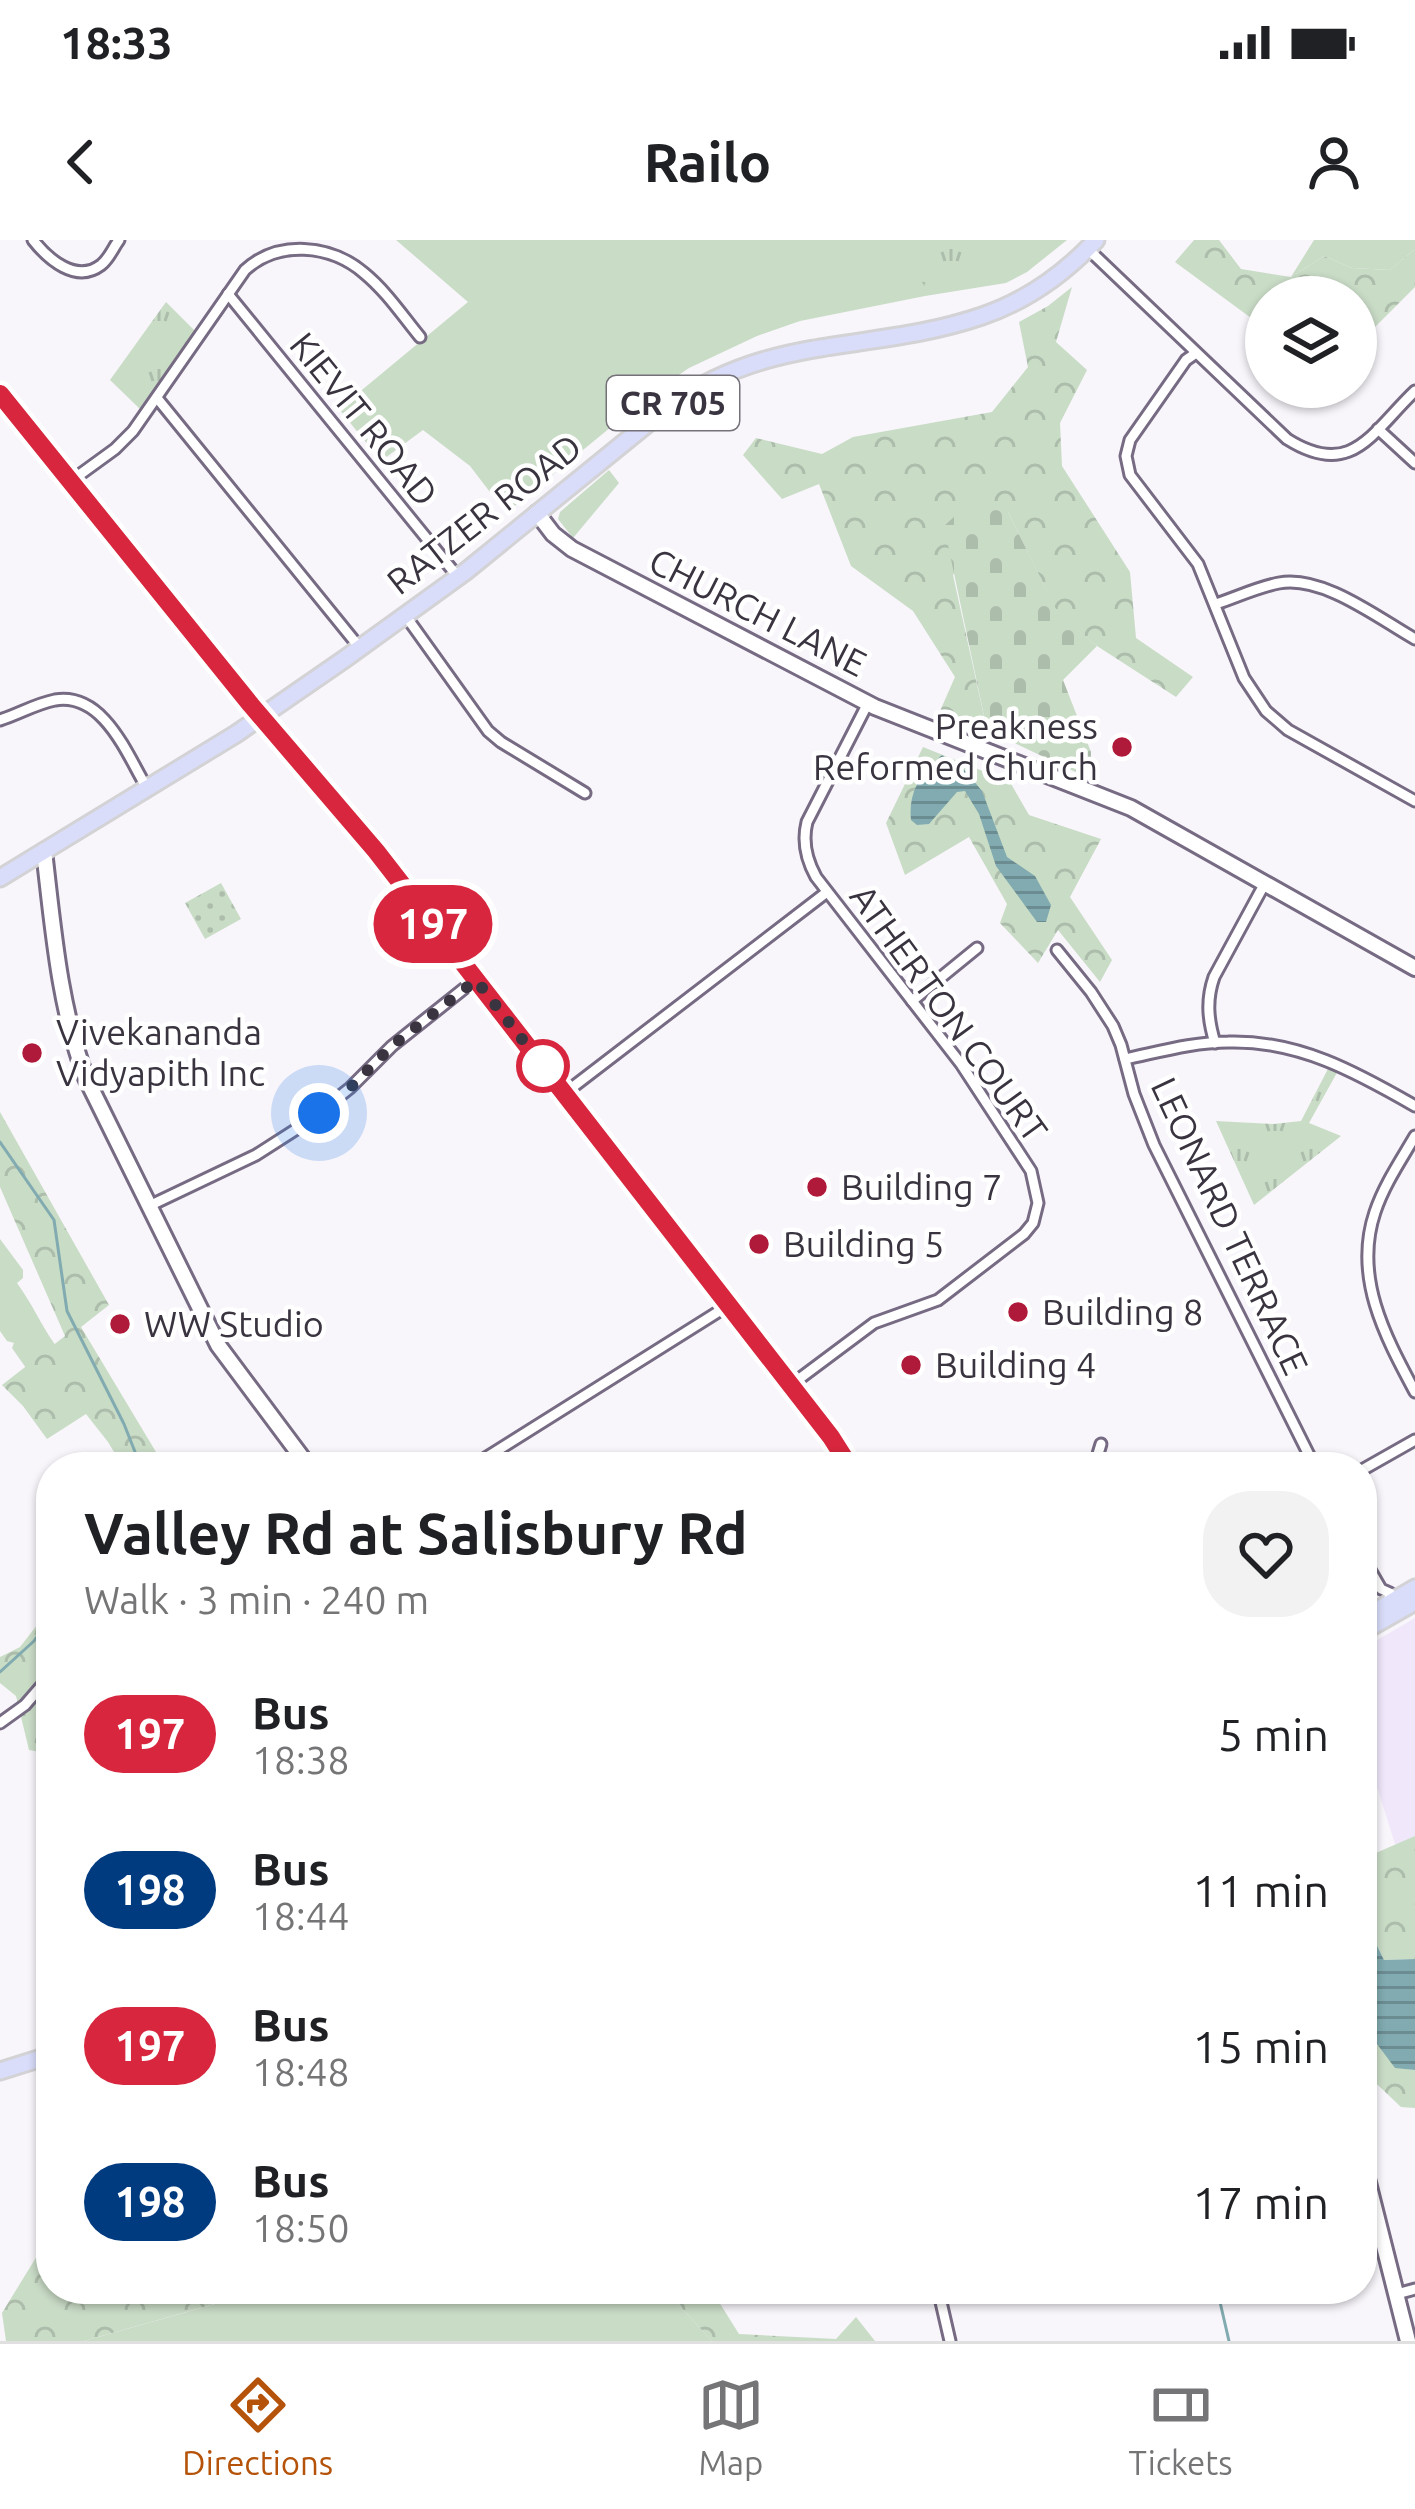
<!DOCTYPE html>
<html lang="en">
<head>
<meta charset="utf-8">
<style>
	:root { --surface:#fff; --page:#f2f2f2; --text:#202124; --muted:#757577; --line:#e0e0e0; --accent:#b45309 }
	body { margin:0; font-family:Ubuntu,sans-serif; background:var(--page); color:var(--text); height:100vh; display:flex; flex-direction:column; font-size:45px; white-space:nowrap }
	* { box-sizing:border-box; margin:0 }
	p { font-size:39px; color:var(--muted) }
	.icon { flex:none; width:66px; height:66px; fill:none; stroke:currentColor; stroke-width:2; stroke-linecap:round; stroke-linejoin:round }
	.map { position:relative; flex:1; overflow:hidden }
	.drawer { position:absolute; left:36px; top:1212px; width:1341px; height:852px; display:flex; flex-direction:column; background:var(--surface); border-radius:48px; box-shadow:0 3px 9px #0004 }
	.drawer>* { flex:none }
	.badge { padding:0 24px; border-radius:39px; font-size:42px; line-height:78px }
	.buttons { position:absolute; left:1245px; top:36px; display:grid; gap:24px }
	.buttons a { display:grid; place-items:center; width:132px; height:132px; border-radius:50%; background:var(--surface); box-shadow:0 3px 9px #0004; font-size:60px }
	.you { position:absolute; width:60px; height:60px; margin:-30px; border:9px solid #fff; border-radius:50%; background:#1a73e8; box-shadow:0 0 0 18px #1a73e833 }
	.map>.badge { position:absolute; translate:-50% -50%; box-shadow:0 0 0 6px #fff }
	.round { display:grid; place-items:center; flex:none; width:126px; height:126px; border-radius:48px; background:var(--page) }
	.summary { display:flex; align-items:center; justify-content:space-between; height:204px; padding:0 48px }
	h1 { font-size:57px; font-weight:700; line-height:90px }
	ul { padding:0; list-style:none }
	li { display:flex; align-items:center; gap:36px; height:156px; padding:0 48px }
	li div { flex:1 }
	li b { display:block; font-size:45px }
	li em { font-style:normal }
	li .badge { min-width:132px; font-weight:700; text-align:center }
	.status { display:flex; justify-content:space-between; align-items:center; height:84px; padding:0 60px; background:var(--surface); direction:ltr }
	.status svg { height:33px; fill:currentColor }
	header { display:flex; justify-content:space-between; align-items:center; height:156px; padding:0 48px; background:var(--surface); font-size:54px; font-weight:700 }
	.dock { display:flex; justify-content:space-around; align-items:center; height:168px; border-top:3px solid var(--line); background:var(--surface); font-size:33px; color:var(--muted) }
	.dock a { display:grid; justify-items:center; gap:6px }
	.dock .current { color:var(--accent) }
	.map>svg:first-child { display:block }
</style>
</head>
<body>
<div class="status"><b>18:33</b><svg viewBox="0 0 49 12"><path d="M0 12V9h3v3zM5 12V6h3v6zM10 12V3h3v9zM15 12V0h3v12zM26 1h20v11H26zM47 4h2v5h-2z"/></svg></div>
<header><svg class="icon" aria-label="back" viewBox="0 0 24 24"><path d="M15 5l-7 7 7 7"/></svg>Railo<svg class="icon" aria-label="person" viewBox="0 0 24 24"><circle cx="12" cy="8" r="4"/><path d="M4 21q1-7 8-7t8 7"/></svg></header>
<div class="map">
<svg width="1415" height="2101" viewBox="0 0 1415 2101">
	<defs>
		<pattern id="forest-crowns" width="20" height="18" patternUnits="userSpaceOnUse" patternTransform="scale(3)"><rect width="20" height="18" fill="#c9dcc6"/><path d="M2 6a3 3 0 1 1 6 0M12 15a3 3 0 1 1 6 0" fill="none" stroke="#adbdab"/></pattern>
		<pattern id="cemetery-stones" width="16" height="16" patternUnits="userSpaceOnUse" patternTransform="scale(3)"><rect width="16" height="16" fill="#c9dcc6"/><path d="M2 7V4a2 2 0 0 1 4 0v3zM10 15v-3a2 2 0 0 1 4 0v3z" fill="#adbdab"/></pattern>
		<pattern id="park-tufts" width="24" height="20" patternUnits="userSpaceOnUse" patternTransform="scale(3)"><rect width="24" height="20" fill="#c9dcc6"/><path d="M3 7l-1-3M5 7V3M7 7l1-3M15 17l-1-3M17 17v-4M19 17l1-3" fill="none" stroke="#adbdab"/></pattern>
		<pattern id="garden-dots" width="8" height="8" patternUnits="userSpaceOnUse" patternTransform="scale(3)"><rect width="8" height="8" fill="#c9dcc6"/><path d="M2 2h.1M6 6h.1" fill="none" stroke="#adbdab" stroke-width="1.8" stroke-linecap="round"/></pattern>
		<pattern id="water-rules" width="6" height="5" patternUnits="userSpaceOnUse" patternTransform="scale(3)"><rect width="6" height="5" fill="#81abb0"/><path d="M0 2.5h6" fill="none" stroke="#6b8c91"/></pattern>
	</defs>
	<rect width="100%" height="100%" fill="#f8f6fb"/>
	<polygon fill="#f0e7fb" points="1415,1378 1415,1596 1396,1607 1362,1499 1362,1409"/>
	<g fill="#c9dcc6">
		<polygon points="396,0 1067,0 1027,32 1006,43 925,56 800,81 757,96 689,128 655,151 506,273 470,226 423,190 381,221 339,169 468,62"/>
		<polygon points="1314,0 1415,0 1415,9 1390,30 1352,28 1324,16 1291,37"/>
		<polygon points="609,230 619,243 573,298 558,279 560,272"/>
		<path d="M0,999L23,1030V1038L17,1043C33,1065 41,1085 56,1106L26,1128L12,1108L14,1103L7,1101L0,1091Z"/>
		<polygon points="268,2049 664,2049 712,2101 84,2101"/>
	</g>
	<g fill="url(#forest-crowns)">
		<polygon points="1194,0 1219,0 1241,29 1291,37 1324,16 1352,28 1390,30 1415,9 1415,47 1356,106 1356,57 1266,57 1266,89 1175,22"/>
		<polygon points="1072,47 1056,102 1087,130 1060,183 1062,226 1130,332 1136,398 1193,437 1176,457 1097,406 1058,374 1008,272 953,335 987,490 940,471 955,437 913,371 851,326 819,244 782,259 743,215 756,198 822,214 853,197 992,172 1028,127 1019,82 1048,66"/>
		<polygon points="923,507 1010,542 1029,575 1101,599 1070,657 1112,720 1100,742 1058,690 1038,723 1000,683 1007,664 969,597 905,635 886,583"/>
		<polygon points="0,872 109,1065 81,1087 165,1227 123,1227 108,1202 86,1174 47,1199 23,1166 2,1145 65,1096 0,947"/>
		<polygon points="51,1367 51,1514 29,1510 16,1456 0,1443 0,1417 20,1407"/>
		<polygon points="1415,1596 1415,1719 1384,1720 1362,1675 1362,1619"/>
		<polygon points="1362,1784 1395,1827 1415,1830 1415,1868 1401,1867 1362,1830"/>
		<polygon points="51,1993 51,2049 267,2049 84,2101 6,2101 2,2073"/>
		<polygon points="664,2049 720,2049 719,2062 739,2094 836,2099 856,2077 875,2101 712,2101"/>
	</g>
	<polygon fill="url(#cemetery-stones)" points="967,265 1008,272 1058,373 1097,406 1063,440 1091,512 1091,523 1082,535 987,490 944,286"/>
	<g fill="url(#park-tufts)">
		<polygon points="892,0 969,0 977,11 926,48"/>
		<polygon points="166,62 195,91 140,169 110,140"/>
		<polygon points="1330,825 1339,829 1309,883 1341,896 1254,965 1216,881 1274,884 1301,881"/>
	</g>
	<polygon fill="url(#garden-dots)" points="221,643 241,679 205,699 185,663"/>
	<g fill="url(#water-rules)">
		<path d="M942,515L963,528L982,551L1007,617L1035,636L1051,665L1046,682H1037L996,626L979,574L965,551L957,552L929,584L917,585L911,580C908,551 921,534 942,515Z"/>
		<polygon points="1362,1675 1384,1720 1415,1719 1415,1830 1395,1828 1362,1784"/>
	</g>
	<g fill="none" stroke-linecap="round" stroke-linejoin="round">
		<g stroke="#81abb0" stroke-width="3">
			<polyline points="0,902 54,980 67,1071 124,1184 141,1227"/>
			<polyline points="0,1432 34,1401 51,1377"/>
			<polyline points="1217,2049 1229,2101"/>
		</g>
		<g stroke="#766b83" stroke-width="15">
			<g id="street">
				<path d="M33,0C48,19 76,44 101,25C109,19 113,8 119,0"/>
				<path d="M1088,9L1287,199C1352,240 1372,192 1415,151"/>
				<polyline points="228,54 458,337"/>
				<polyline points="1196,113 1186,120 1130,200 1126,216 1130,235 1198,324 1244,438 1266,471 1288,490 1415,561"/>
				<polyline points="157,158 360,408"/>
				<polyline points="1378,189 1415,223"/>
				<path d="M71,241L115,209L133,191L245,30C278,0 330,4 364,33C386,51 402,75 420,97"/>
				<path d="M1216,364C1237,357 1258,347 1279,343C1323,335 1378,378 1415,399"/>
				<polyline points="405,375 488,491 501,502 585,553"/>
				<path d="M0,480C19,474 35,464 55,460C104,452 127,515 147,548"/>
				<polyline points="1057,710 1091,752 1113,786 1121,805 1134,854 1154,905 1315,1227"/>
				<polyline points="912,761 977,708"/>
				<path d="M1215,803C1208,780 1206,760 1214,737L1265,643"/>
				<path d="M1125,819C1159,812 1193,802 1228,802C1298,800 1356,832 1415,866"/>
				<polyline points="565,853 827,652"/>
				<path d="M1415,896C1401,920 1384,945 1375,972C1353,1037 1385,1096 1415,1152"/>
				<polyline points="149,966 256,915 306,883 350,848 392,806 476,739"/>
				<path d="M791,1145L874,1083L938,1060L1024,994L1033,983L1038,963L1031,931L961,824L816,637C806,619 802,602 807,582L868,463"/>
				<polyline points="471,1227 729,1065"/>
				<polyline points="1094,1227 1101,1204"/>
				<polyline points="1362,1230 1415,1200"/>
				<polyline points="1362,1316 1381,1349 1390,1353 1388,1364"/>
				<polyline points="0,1483 25,1465 51,1435"/>
				<polyline points="938,2049 950,2101"/>
				<polyline points="1397,2054 1415,2049"/>
			</g>
		</g>
		<g stroke="#766b83" stroke-width="20">
			<g id="secondary">
				<polyline points="537,273 553,294 572,309 875,467 1131,568 1415,728"/>
				<path d="M44,611C53,687 59,766 86,838L218,1105L309,1227"/>
				<polyline points="1362,1919 1408,2101"/>
			</g>
		</g>
		<g stroke="#d3d2d5" stroke-width="21">
			<g id="primary">
				<polyline points="0,154 251,465 407,651 831,1197 850,1227"/>
				<path d="M0,638L236,494L346,418L465,332L668,167C771,92 871,114 982,76C1026,61 1065,33 1096,0"/>
				<polyline points="1362,1379 1415,1348"/>
				<polyline points="1362,1392 1415,1362"/>
				<polyline points="0,1831 51,1815"/>
			</g>
		</g>
		<use href="#street" stroke="#fff" stroke-width="9"/>
		<use href="#secondary" stroke="#fff" stroke-width="14"/>
		<use href="#primary" stroke="#daddfa" stroke-width="15"/>
	</g>
	<g fill="none" stroke-linecap="round" stroke-linejoin="round">
		<g stroke="#fff" stroke-width="27">
			<polyline id="line" points="0,154 251,465 376,611 831,1197 850,1227"/>
		</g>
		<use href="#line" stroke="#d7263d" stroke-width="18"/>
		<polyline stroke="#39343f" stroke-width="12" stroke-dasharray="0 21.6" points="319,873 350,848 392,806 476,740 543,826"/>
	</g>
	<g fill="#af1a3b" stroke="#fff" stroke-width="4.5">
		<circle cx="1122" cy="507" r="12"/>
		<circle cx="32" cy="813" r="12"/>
		<circle cx="817" cy="947" r="12"/>
		<circle cx="759" cy="1004" r="12"/>
		<circle cx="1018" cy="1072" r="12"/>
		<circle cx="120" cy="1084" r="12"/>
		<circle cx="911" cy="1125" r="12"/>
	</g>
	<circle fill="#fff" stroke="#d7263d" stroke-width="6" cx="543" cy="826" r="24"/>
	<g text-anchor="middle" stroke-width="9" stroke-linejoin="round" paint-order="stroke">
		<rect fill="#fff" stroke="#747179" stroke-width="3" x="607" y="136" width="132" height="54" rx="9"/>
		<g font-size="33" font-weight="bold" fill="#39343f">
			<text x="673" y="175">CR 705</text>
		</g>
		<g font-size="36" fill="#39343f" stroke="#fff">
			<text transform="translate(364 179) rotate(51)" y="13">KIEVIT ROAD</text>
			<text transform="translate(484 274) rotate(-38)" y="13">RATZER ROAD</text>
			<text transform="translate(758 372) rotate(27)" y="13">CHURCH LANE</text>
			<text transform="translate(949 773) rotate(54)" y="13">ATHERTON COURT</text>
			<text transform="translate(1230 986) rotate(65)" y="13">LEONARD TERRACE</text>
		</g>
		<g font-size="36" fill="#39343f" stroke="#fff" text-anchor="start">
			<text x="1098" y="499" text-anchor="end">Preakness<tspan x="1098" dy="41">Reformed Church</tspan></text>
			<text x="56" y="805">Vivekananda<tspan x="56" dy="41">Vidyapith Inc</tspan></text>
			<text x="841" y="960">Building 7</text>
			<text x="783" y="1017">Building 5</text>
			<text x="1042" y="1085">Building 8</text>
			<text x="144" y="1097">WW Studio</text>
			<text x="935" y="1138">Building 4</text>
		</g>
	</g>
</svg>
<div class="buttons">
<a><svg class="icon" aria-label="layers" viewBox="0 0 24 24"><path d="M12 4l9 5-9 5-9-5zM3 14l9 5 9-5"/></svg></a>
</div>
<div class="you" style="left:319px;top:873px"></div>
<b class="badge" style="left:433px;top:684px;background:#d7263d;color:#fff">197</b>
<section class="drawer">
<div class="summary"><div><h1>Valley Rd at Salisbury Rd</h1><p>Walk · 3 min · 240 m</p></div><a class="round"><svg class="icon" aria-label="heart" viewBox="0 0 24 24"><path d="M12 20l-8-8c-3-5 5-10 8-4 3-6 11-1 8 4z"/></svg></a></div>
<ul>
<li><span class="badge" style="background:#d7263d;color:#fff">197</span><div><b>Bus</b><p>18:38</p></div><em>5 min</em></li>
<li><span class="badge" style="background:#003b80;color:#fff">198</span><div><b>Bus</b><p>18:44</p></div><em>11 min</em></li>
<li><span class="badge" style="background:#d7263d;color:#fff">197</span><div><b>Bus</b><p>18:48</p></div><em>15 min</em></li>
<li><span class="badge" style="background:#003b80;color:#fff">198</span><div><b>Bus</b><p>18:50</p></div><em>17 min</em></li>
</ul>
</section>
</div>
<nav class="dock">
<a class="current"><svg class="icon" aria-label="directions" viewBox="0 0 24 24"><path d="M12 3l9 9-9 9-9-9zM9 14v-3h6M13 9l2 2-2 2"/></svg>Directions</a>
<a><svg class="icon" aria-label="map" viewBox="0 0 24 24"><path d="M3 6l6-2 6 2 6-2v14l-6 2-6-2-6 2zM9 4v14M15 6v14"/></svg>Map</a>
<a><svg class="icon" aria-label="tickets" viewBox="0 0 24 24"><path d="M3 7h18v10H3zM15 7v10"/></svg>Tickets</a>
</nav>
</body>
</html>
